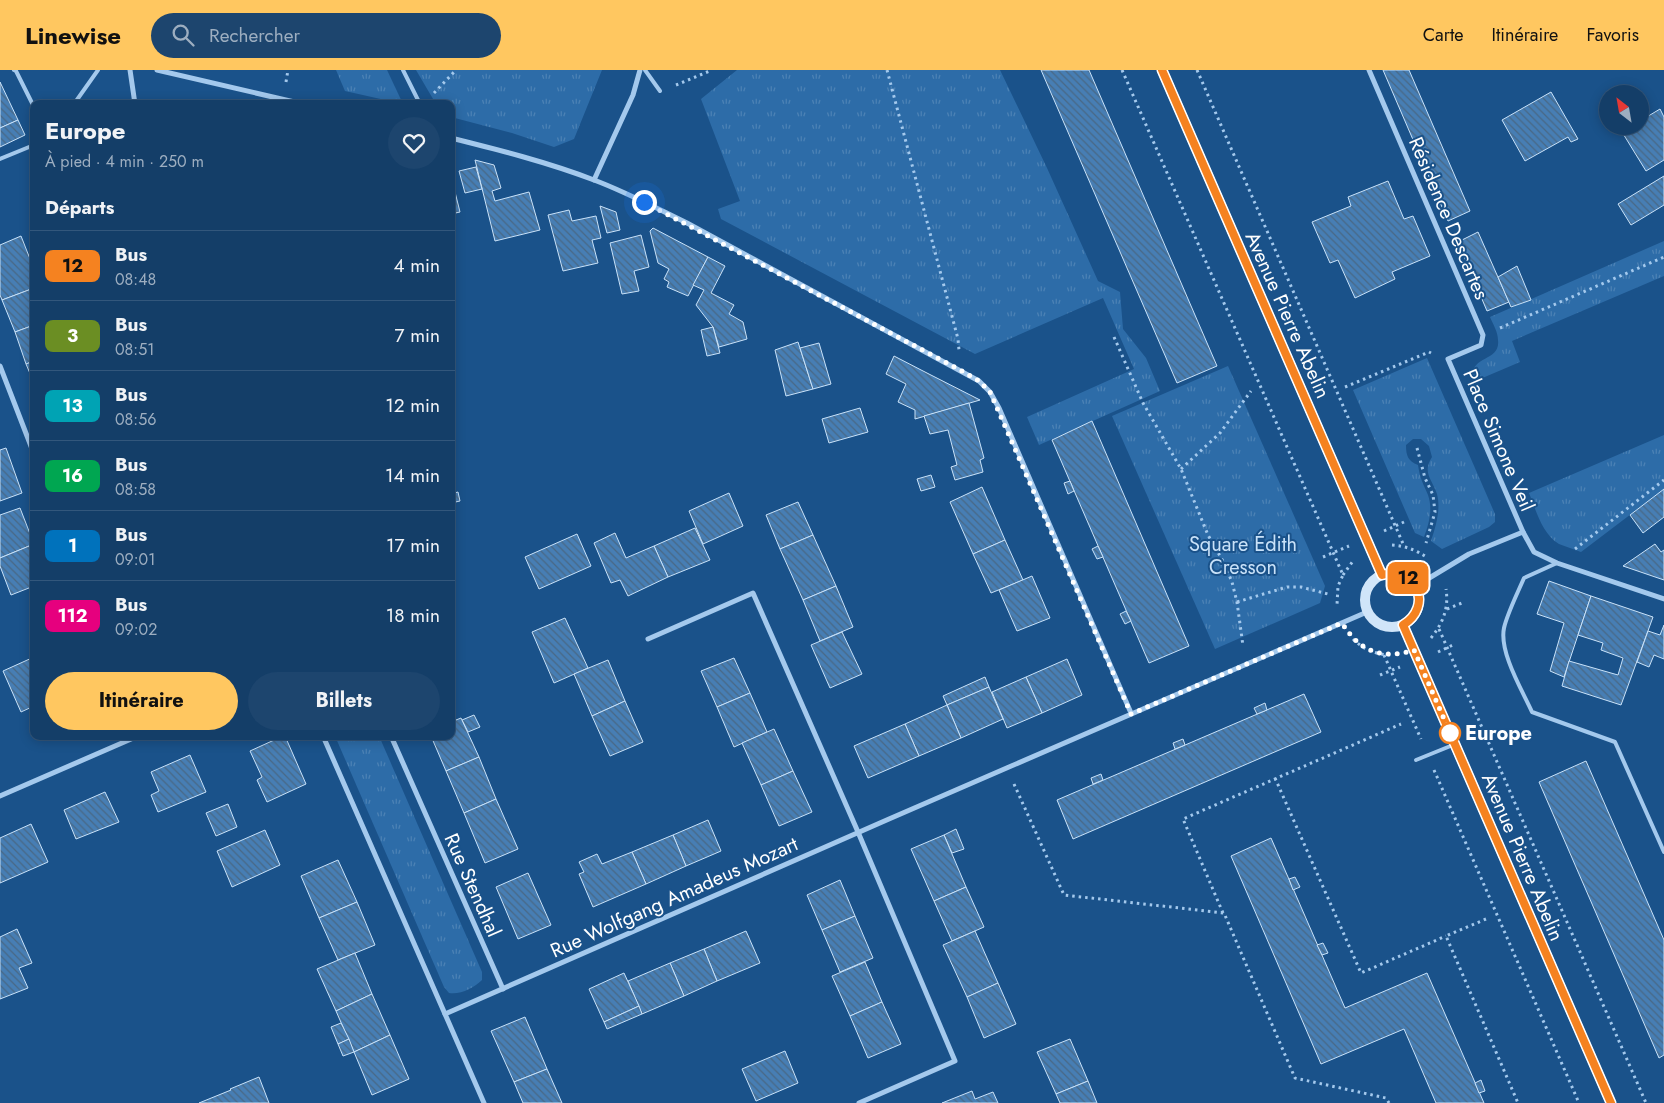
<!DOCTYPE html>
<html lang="fr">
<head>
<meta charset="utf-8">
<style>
	:root { --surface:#143e68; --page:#1d456e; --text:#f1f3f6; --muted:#9daec0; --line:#33577c; --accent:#ffc760 }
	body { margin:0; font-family:Jost,sans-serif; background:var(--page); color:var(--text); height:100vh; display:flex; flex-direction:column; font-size:19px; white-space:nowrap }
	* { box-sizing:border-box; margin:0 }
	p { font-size:16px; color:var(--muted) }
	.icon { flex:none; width:28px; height:28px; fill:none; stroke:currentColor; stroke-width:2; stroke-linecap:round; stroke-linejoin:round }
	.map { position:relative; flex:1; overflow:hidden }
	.drawer { position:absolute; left:30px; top:30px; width:425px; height:640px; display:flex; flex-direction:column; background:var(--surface); border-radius:10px; box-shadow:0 2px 12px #0003,0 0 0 1px var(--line) }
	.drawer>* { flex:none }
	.badge { padding:0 10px; border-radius:8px; font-size:18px; line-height:32px }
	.needle { width:32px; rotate:329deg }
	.buttons { position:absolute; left:1599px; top:15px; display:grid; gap:10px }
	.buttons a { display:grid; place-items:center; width:50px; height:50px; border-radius:50%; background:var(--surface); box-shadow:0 2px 12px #0003,0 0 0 1px var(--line); font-size:25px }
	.you { position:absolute; width:25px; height:25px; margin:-12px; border:4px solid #fff; border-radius:50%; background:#1a73e8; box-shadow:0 0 0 8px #1a73e833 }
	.map>.badge { position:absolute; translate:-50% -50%; box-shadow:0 0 0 2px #fff }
	h2 { padding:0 15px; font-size:19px; line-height:45px }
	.round { display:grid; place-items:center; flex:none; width:52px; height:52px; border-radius:26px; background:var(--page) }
	.head { display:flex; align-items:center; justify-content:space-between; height:85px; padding:0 15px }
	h1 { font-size:24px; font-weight:700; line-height:38px }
	.action { display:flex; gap:10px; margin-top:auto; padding:10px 15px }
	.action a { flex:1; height:58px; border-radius:30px; background:var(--accent); color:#111; font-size:20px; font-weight:700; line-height:58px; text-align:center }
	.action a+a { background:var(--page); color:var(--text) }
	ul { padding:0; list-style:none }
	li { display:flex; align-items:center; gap:15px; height:70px; padding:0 15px; border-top:1px solid var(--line) }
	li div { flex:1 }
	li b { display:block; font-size:19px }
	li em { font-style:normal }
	li .badge { min-width:55px; font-weight:700; text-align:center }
	header { display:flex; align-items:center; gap:30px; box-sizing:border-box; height:70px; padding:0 25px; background:var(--accent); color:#111 }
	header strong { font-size:24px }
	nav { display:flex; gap:28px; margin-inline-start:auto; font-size:18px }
	.search { width:350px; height:45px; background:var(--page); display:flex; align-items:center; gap:12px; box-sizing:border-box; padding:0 18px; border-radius:28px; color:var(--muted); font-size:19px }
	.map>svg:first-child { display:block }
</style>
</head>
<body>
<header>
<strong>Linewise</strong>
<div class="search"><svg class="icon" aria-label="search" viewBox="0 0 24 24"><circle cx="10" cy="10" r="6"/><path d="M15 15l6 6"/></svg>Rechercher</div>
<nav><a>Carte</a><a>Itinéraire</a><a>Favoris</a></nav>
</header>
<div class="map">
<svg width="1664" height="1033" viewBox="0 0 1664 1033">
	<defs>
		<pattern id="grass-tufts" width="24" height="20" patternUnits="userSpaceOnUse" patternTransform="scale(1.25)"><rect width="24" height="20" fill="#2d6ca8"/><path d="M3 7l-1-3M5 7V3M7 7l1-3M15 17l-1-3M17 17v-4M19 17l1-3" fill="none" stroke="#4c82b5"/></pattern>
		<pattern id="building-back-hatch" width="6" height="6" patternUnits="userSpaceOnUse" patternTransform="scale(1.25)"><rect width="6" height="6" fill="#477eb4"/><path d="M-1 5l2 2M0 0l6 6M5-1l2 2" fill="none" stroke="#496885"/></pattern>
	</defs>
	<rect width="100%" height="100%" fill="#1a528a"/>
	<g fill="url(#grass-tufts)">
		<polygon points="336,0 387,0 403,34 345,21"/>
		<polygon points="416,0 602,0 574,69 554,77 512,63 451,47 451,34 436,34"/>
		<polygon points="737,0 1000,0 1047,98 1098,211 1120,222 1123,259 1146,288 1160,321 1039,375 1027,347 1134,299 1103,228 975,284 721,149 718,139 740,131 701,29"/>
		<path d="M1664,171V206L1512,271L1520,292L1473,312C1467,284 1501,293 1498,270C1498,262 1493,254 1490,247Z"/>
		<path d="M1427,288L1495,444V452L1489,457L1442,479L1431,471C1436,456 1441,439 1437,424C1432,409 1422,403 1432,387L1429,376L1421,369H1413L1406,375C1406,386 1408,391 1418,395C1420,409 1423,413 1428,425C1433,439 1429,454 1424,467L1415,463L1353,320Z"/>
		<polygon points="1228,296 1325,516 1320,533 1215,579 1112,346"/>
		<path d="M1664,365V419L1581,482C1574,479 1566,477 1559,474C1542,464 1536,440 1529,423Z"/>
		<path d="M335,666H379L482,902V910C474,918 460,925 449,923L444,917Z"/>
	</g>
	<g fill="url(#building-back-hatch)" stroke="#c9e2f9">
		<polygon points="1041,0 1089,0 1217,296 1177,313"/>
		<polygon points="1383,0 1409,0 1470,141 1448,151"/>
		<polygon points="0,12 18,50 0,58"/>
		<polygon points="1551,22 1578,69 1571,72 1568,67 1525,91 1502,50"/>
		<polygon points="1660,39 1664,47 1664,90 1646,101 1622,62 1632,56 1640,56 1640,51"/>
		<polygon points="18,50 25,65 0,77 0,58"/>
		<polygon points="475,90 494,95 501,118 492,121 495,131 529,122 540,160 495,171"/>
		<polygon points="476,97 482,119 465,123 459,101"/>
		<polygon points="451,106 460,142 451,144"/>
		<polygon points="1664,106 1664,135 1631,155 1618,134"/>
		<polygon points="1388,111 1404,149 1413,146 1430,186 1392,202 1395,209 1355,228 1338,190 1330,193 1312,152 1351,136 1348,127"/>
		<polygon points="600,136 616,142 620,160 607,163"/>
		<polygon points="569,140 572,151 596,146 601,168 592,170 598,193 563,201 548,145"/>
		<polygon points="653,158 708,187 688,226 667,217 669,212 664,209 669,199 658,193 650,161"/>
		<polygon points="1478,162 1509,232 1487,241 1458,172"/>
		<polygon points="641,165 649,197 634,201 639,221 622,224 610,173"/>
		<polygon points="21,166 34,199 34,218 2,230 0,225 0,175"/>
		<polygon points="708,187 725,196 711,223 734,235 729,244 743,252 747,269 719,277 713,257 696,235 704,220 693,215"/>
		<polygon points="1517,196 1531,230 1511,237 1498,207"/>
		<polygon points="34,218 34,255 15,262 2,230"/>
		<polygon points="34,255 34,291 26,294 15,262"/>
		<polygon points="713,257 720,283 707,286 701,260"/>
		<polygon points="798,272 813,319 786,326 775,280"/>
		<polygon points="819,273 831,314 813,319 800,278"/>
		<polygon points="894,286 925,302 980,330 915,349 915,340 898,332 906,314 886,304"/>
		<polygon points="34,291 34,313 26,294"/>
		<polygon points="969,333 984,388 980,390 983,402 955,410 951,397 957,395 948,360 930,364 924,346"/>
		<polygon points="860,338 868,362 829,373 822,349"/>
		<polygon points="1092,351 1189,576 1149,593 1052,370"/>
		<polygon points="6,378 22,423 0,431 0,380"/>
		<polygon points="931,405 935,417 921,421 917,409"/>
		<polygon points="1070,411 1074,421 1068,424 1064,413"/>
		<polygon points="982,417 1005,470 973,484 950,432"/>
		<polygon points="1664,419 1664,447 1643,463 1630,445"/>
		<polygon points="458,422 460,431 451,433 451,424"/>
		<polygon points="729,423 743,456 703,474 689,441"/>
		<polygon points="798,432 813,465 780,479 766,445"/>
		<polygon points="20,438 34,474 0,488 0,445"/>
		<polygon points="695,458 710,490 668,507 654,476"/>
		<polygon points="615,463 626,488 654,476 668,507 628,526 620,510 611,513 594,473"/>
		<polygon points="577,464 591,496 539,519 525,487"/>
		<polygon points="813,465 836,516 803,530 780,479"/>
		<polygon points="1005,470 1023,510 991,523 973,484"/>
		<polygon points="34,474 34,516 11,525 0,496 0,488"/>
		<polygon points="1655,474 1661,482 1664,480 1664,510 1623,496"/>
		<polygon points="1098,476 1103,487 1097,489 1092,479"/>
		<polygon points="1032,506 1050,548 1017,561 999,520"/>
		<polygon points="1549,511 1591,526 1564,607 1550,601 1564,553 1537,544"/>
		<polygon points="836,516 853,557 820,571 803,530"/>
		<polygon points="1591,526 1653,547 1621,635 1562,616 1569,591 1618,605 1623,588 1601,580 1603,573 1578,565"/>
		<polygon points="1126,541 1131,551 1125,554 1120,544"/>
		<polygon points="565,548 588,598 554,613 532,562"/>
		<polygon points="1664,555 1664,589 1654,585 1649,597 1637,592 1648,561 1660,565"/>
		<polygon points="842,562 862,604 830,618 811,575"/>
		<polygon points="34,587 34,636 21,642 3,601"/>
		<polygon points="734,588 750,623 717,637 701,601"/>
		<polygon points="1067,589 1082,625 1042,643 1026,607"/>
		<polygon points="608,590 625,631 592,646 574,604"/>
		<polygon points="985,607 989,617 947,635 943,626"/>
		<polygon points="1026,607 1042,643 1007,658 992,622"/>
		<polygon points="989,617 1003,649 961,668 947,635"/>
		<polygon points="750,623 767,662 734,677 717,637"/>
		<polygon points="1304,624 1321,662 1073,769 1057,730"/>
		<polygon points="625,631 643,672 610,686 592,646"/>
		<polygon points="1265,633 1267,640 1257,644 1254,638"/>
		<polygon points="947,635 961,668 919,686 905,654"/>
		<polygon points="474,645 480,657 468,662 462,650"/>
		<polygon points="461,648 479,687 446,701 431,666 451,666 451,652"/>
		<polygon points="905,654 919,686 868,708 854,676"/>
		<polygon points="774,659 793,701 761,715 742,673"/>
		<polygon points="283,666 285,666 306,714 267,732 257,710 262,707 250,681"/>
		<polygon points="1183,669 1185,675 1175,679 1173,673"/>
		<polygon points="190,685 206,722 158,742 151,725 159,721 151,702"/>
		<polygon points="479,687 496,729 464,743 446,701"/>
		<polygon points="1586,691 1664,870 1664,985 1659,988 1539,712"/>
		<polygon points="793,701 812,742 779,756 761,715"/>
		<polygon points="1101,704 1103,710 1093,714 1091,708"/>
		<polygon points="105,722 119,752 76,769 64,740"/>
		<polygon points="496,729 518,779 485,793 464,743"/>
		<polygon points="228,734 237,757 216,766 206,743"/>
		<polygon points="708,750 721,781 686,796 673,765"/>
		<polygon points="31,754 48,792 0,813 0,768"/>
		<polygon points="956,759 964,779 952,783 944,765"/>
		<polygon points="265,760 280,795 232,817 217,781"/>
		<polygon points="673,765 686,796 646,814 632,782"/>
		<polygon points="944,765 966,817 934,831 911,779"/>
		<polygon points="1271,768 1345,938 1427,903 1484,1033 1436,1033 1404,959 1321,994 1231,786"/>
		<polygon points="632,782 646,814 593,837 579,804 584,802 579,792 597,784 602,794"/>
		<polygon points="338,790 357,832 319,848 301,806"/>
		<polygon points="528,803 551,855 518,869 496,817"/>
		<polygon points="1295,807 1300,817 1293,820 1289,809"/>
		<polygon points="840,810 855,846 822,860 807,825"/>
		<polygon points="966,817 984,857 952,871 934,831"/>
		<polygon points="357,832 375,875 338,890 319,848"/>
		<polygon points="855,846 873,888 840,902 822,860"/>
		<polygon points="17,859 32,893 19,898 28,918 0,929 0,867"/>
		<polygon points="746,861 760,893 717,911 704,879"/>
		<polygon points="975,861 998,913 967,927 943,875"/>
		<polygon points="1323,873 1328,883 1322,885 1317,875"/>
		<polygon points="704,879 717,911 684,926 670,893"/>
		<polygon points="355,883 372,924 336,941 317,899"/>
		<polygon points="865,892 882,932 850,946 832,906"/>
		<polygon points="670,893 684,926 642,944 628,911"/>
		<polygon points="624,903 639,936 604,952 589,919"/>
		<polygon points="998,913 1016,954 984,968 967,927"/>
		<polygon points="372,924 390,965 354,982 336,941"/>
		<polygon points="882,932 901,974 868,988 850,946"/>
		<polygon points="639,936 642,944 607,959 604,952"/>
		<polygon points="525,947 547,999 514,1012 491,961"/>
		<polygon points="341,953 349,969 338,974 331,957"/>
		<polygon points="390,965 409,1009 372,1025 354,982"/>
		<polygon points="349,969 354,982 343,986 338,974"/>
		<polygon points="1070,969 1088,1011 1056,1024 1037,982"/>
		<polygon points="785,981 798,1013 756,1031 742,999"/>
		<polygon points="547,999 562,1033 523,1033 514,1012"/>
		<polygon points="259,1007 269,1033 199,1033 231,1020 230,1019"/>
		<polygon points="1481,1010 1485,1021 1479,1023 1475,1013"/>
		<polygon points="1088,1011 1097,1033 1060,1033 1056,1024"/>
		<polygon points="972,1021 975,1029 993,1022 998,1033 942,1033"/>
	</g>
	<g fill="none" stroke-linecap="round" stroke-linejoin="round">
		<g stroke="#a4c9ed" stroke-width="3" stroke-dasharray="2.5 4" stroke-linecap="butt">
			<polyline points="887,0 958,269 959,280"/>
			<polyline points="1122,0 1343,505 1338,516 1337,535"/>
			<polyline points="1197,0 1404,476"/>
			<polyline points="286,12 288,0"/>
			<polyline points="676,15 712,0"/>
			<polyline points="434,23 456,0"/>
			<polyline points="1500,258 1664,187"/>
			<polyline points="1114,267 1143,333 1181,399 1208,465 1224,493 1232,512 1237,532 1243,576"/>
			<polyline points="1345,317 1429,282 1431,283"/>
			<polyline points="1417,378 1425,408 1433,425 1435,442 1426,473"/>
			<polyline points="1181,399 1220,363 1251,321"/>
			<polyline points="1384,461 1404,452"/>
			<path d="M1392,475C1406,476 1416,480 1428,488"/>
			<polyline points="1575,479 1664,410"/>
			<polyline points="1323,487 1349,476"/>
			<polyline points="1343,505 1353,491"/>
			<polyline points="1237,532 1287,517 1301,517 1328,524"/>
			<polyline points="1447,539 1462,533"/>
			<polyline points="1439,559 1646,1033"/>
			<path d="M1431,568C1443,553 1449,538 1446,519"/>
			<path d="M1353,569C1364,580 1377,585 1392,585"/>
			<polyline points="1438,582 1453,575"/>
			<polyline points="1384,585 1421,669"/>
			<polyline points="1380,605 1400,597"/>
			<polyline points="1434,700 1579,1033"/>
			<polyline points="1275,708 1361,903 1446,866"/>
			<polyline points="1014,714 1064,825 1224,843 1295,1008 1386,1028 1389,1033"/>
			<polyline points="1223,843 1183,749 1401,654"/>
			<polyline points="1486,849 1446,866 1518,1033"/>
		</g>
		<g stroke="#a4c9ed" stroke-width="4">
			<polyline points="14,0 16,1 34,37"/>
			<polyline points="403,0 420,34"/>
			<polyline points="645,0 660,21"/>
			<polyline points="74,34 98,0"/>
			<polyline points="0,89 34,75"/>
			<path d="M1557,493L1524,508C1518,522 1507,544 1504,558C1499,582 1522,620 1532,642L1615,672L1664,782"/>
			<polyline points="1416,690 1453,675"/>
		</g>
		<g stroke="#a4c9ed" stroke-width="5">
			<polyline points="130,0 135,34"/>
			<polyline points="157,0 303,34"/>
			<polyline points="1369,0 1483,265 1481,275 1448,289 1523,462"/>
			<path d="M451,68C499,80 547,92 594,110C626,122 656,138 687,153L979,311L990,322L999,338L1131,643"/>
			<polyline points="594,110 633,25 640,0"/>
			<polyline points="0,296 34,384"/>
			<polyline points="1416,516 1469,484 1523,462 1534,482 1557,493 1664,529"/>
			<polyline points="648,569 753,523 858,762 955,991 859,1033"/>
			<polyline points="323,666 445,944"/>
			<polyline points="391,666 503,919"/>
			<polyline points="0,726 138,666"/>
			<polyline points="484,1033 445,944 889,749 1367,542"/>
		</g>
		<g stroke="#d0e5f9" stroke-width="10">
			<polyline points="1162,0 1382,505"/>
			<circle cx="1392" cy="530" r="27"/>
			<polyline points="1403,555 1611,1033"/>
		</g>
	</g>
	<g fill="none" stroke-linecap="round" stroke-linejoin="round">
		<g stroke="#fff" stroke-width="11">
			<path id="line" d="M1162,0L1382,505C1416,495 1434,536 1403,555L1611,1033"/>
		</g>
		<use href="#line" stroke="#f58220" stroke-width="8"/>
		<path stroke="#fff" stroke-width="5" stroke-dasharray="0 9" d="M644,132L962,301L979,311L990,322L1131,644L1342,553C1360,582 1382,590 1414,580L1451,665L1450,663"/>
	</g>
	<circle fill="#fff" stroke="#f58220" stroke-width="2.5" cx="1450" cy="663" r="10"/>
	<g text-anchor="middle" stroke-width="4" stroke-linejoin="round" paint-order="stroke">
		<g font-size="20" fill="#fff" stroke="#1a528a">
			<text transform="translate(1449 148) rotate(67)" y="7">Résidence Descartes</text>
			<text transform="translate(1288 245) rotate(66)" y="7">Avenue Pierre Abelin</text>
			<text transform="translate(1499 370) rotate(67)" y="7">Place Simone Veil</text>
			<text transform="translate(1523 787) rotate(67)" y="7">Avenue Pierre Abelin</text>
			<text transform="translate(473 815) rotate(66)" y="7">Rue Stendhal</text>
			<text transform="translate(674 827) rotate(-24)" y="7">Rue Wolfgang Amadeus Mozart</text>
		</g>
		<g font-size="20" fill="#c9e2f9" stroke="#1a528a">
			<text x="1243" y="481">Square Édith<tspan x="1243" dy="23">Cresson</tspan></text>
		</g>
		<g font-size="20" font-weight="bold" fill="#fff" stroke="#1a528a" text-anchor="start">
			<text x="1465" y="670">Europe</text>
		</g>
	</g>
</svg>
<div class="buttons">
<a><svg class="needle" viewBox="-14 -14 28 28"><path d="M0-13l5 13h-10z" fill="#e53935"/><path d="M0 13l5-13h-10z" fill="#9daec0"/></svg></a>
</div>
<div class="you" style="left:644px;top:132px"></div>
<b class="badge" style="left:1408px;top:508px;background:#f58220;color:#111">12</b>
<section class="drawer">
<div class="head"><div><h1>Europe</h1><p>À pied · 4 min · 250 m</p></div><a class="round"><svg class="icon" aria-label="heart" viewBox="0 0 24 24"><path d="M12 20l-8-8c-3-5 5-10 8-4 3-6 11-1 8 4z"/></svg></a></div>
<h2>Départs</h2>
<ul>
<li><span class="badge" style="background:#f58220;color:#111">12</span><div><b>Bus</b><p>08:48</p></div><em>4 min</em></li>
<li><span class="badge" style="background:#6b8e23;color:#fff">3</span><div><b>Bus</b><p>08:51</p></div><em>7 min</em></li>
<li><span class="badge" style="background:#00a3b4;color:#fff">13</span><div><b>Bus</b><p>08:56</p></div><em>12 min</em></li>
<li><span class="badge" style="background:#00a651;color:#fff">16</span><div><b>Bus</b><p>08:58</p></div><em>14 min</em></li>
<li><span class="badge" style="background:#0072bc;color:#fff">1</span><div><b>Bus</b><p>09:01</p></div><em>17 min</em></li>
<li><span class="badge" style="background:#e6007e;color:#fff">112</span><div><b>Bus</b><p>09:02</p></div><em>18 min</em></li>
</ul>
<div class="action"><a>Itinéraire</a><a>Billets</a></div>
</section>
</div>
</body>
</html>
